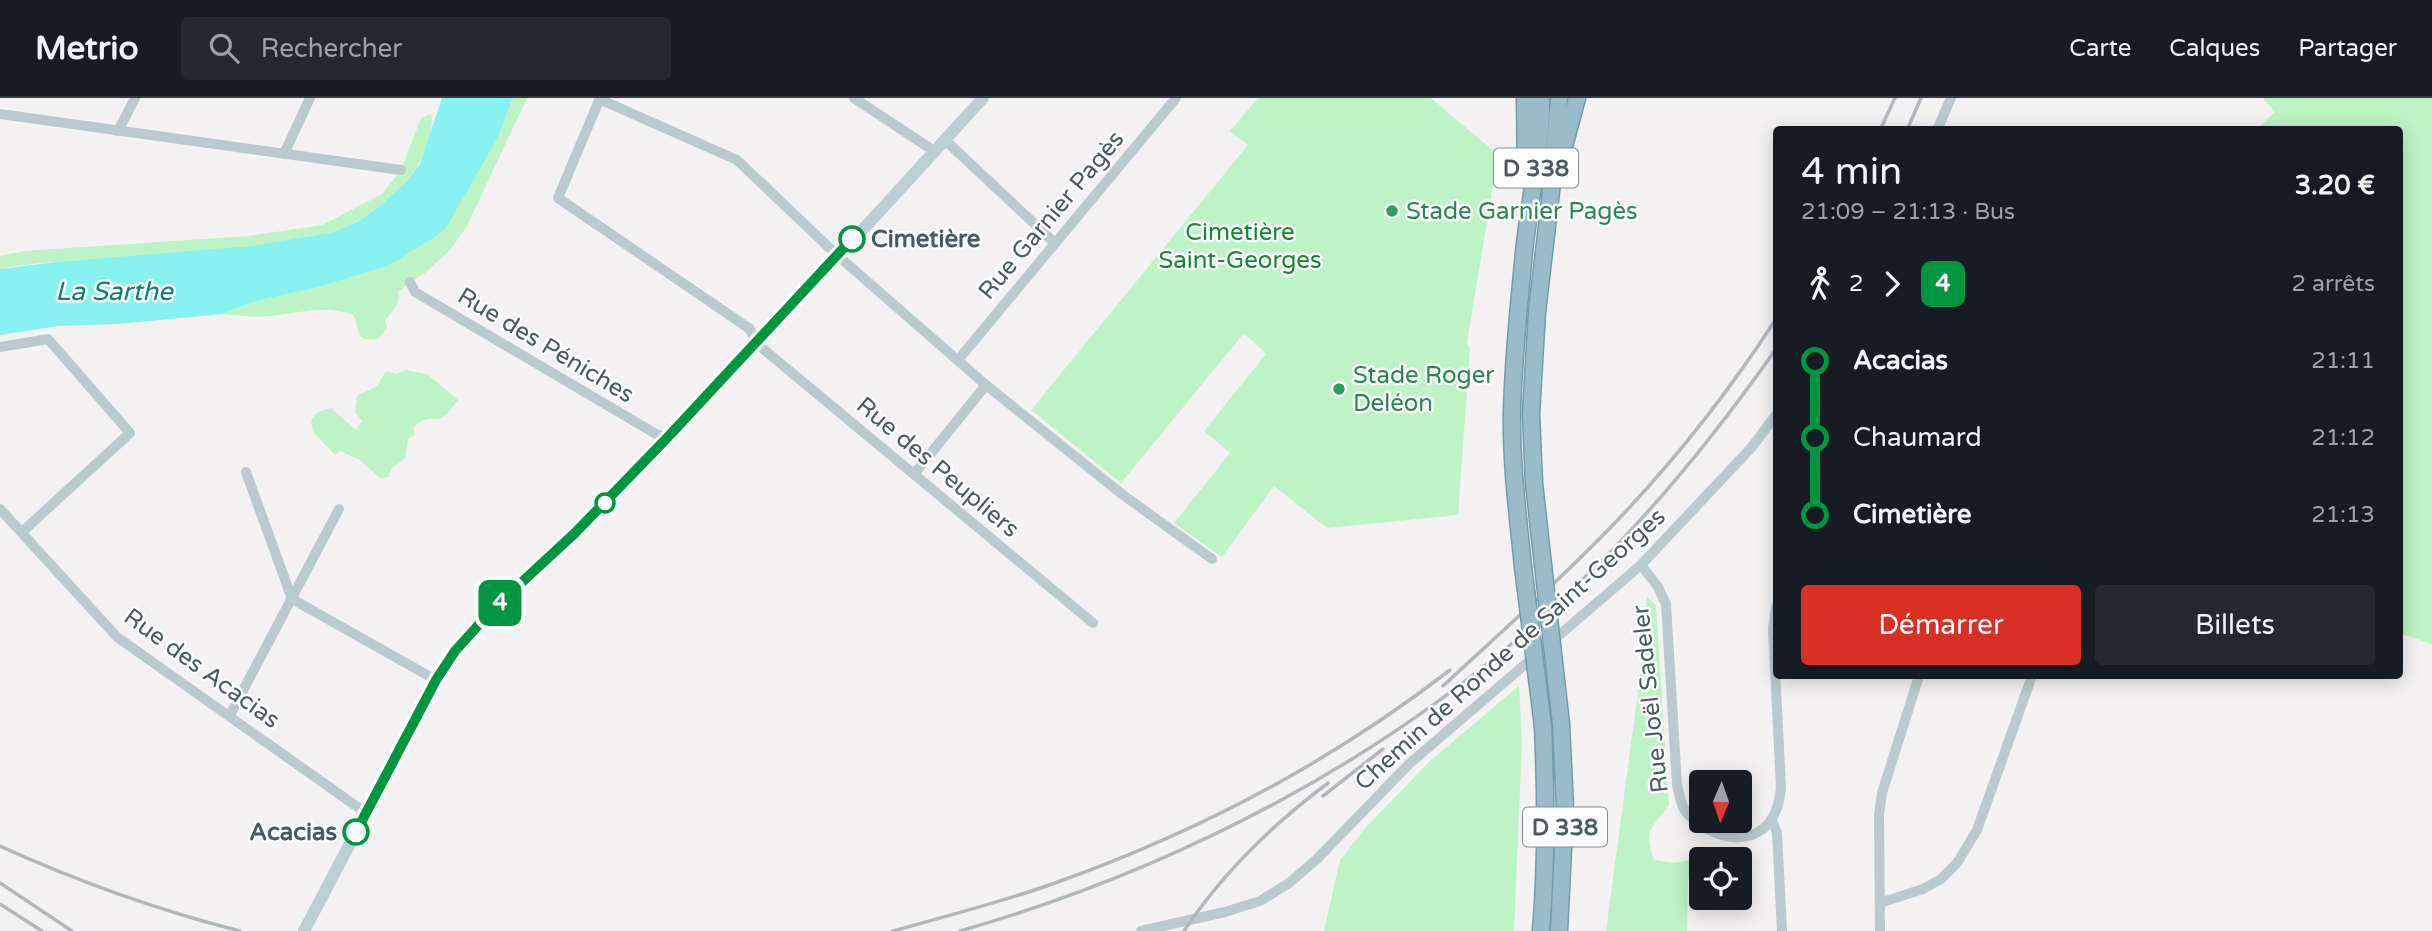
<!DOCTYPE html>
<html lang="fr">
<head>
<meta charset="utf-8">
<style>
	:root { --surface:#171b24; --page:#242831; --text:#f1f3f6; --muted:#9ea1a6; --line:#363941; --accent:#d93025 }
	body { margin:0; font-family:"Varela Round",sans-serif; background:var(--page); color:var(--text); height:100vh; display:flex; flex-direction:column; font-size:26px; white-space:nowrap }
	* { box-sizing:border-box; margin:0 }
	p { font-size:23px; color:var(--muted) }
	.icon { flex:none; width:38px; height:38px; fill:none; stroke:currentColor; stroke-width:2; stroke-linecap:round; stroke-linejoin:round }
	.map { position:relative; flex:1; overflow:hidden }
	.sheet { position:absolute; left:1773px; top:28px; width:630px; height:553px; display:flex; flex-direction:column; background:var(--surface); border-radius:7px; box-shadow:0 4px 18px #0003 }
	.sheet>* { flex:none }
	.badge { padding:0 14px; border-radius:10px; font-size:24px; line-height:46px }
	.needle { width:46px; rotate:182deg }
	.buttons { position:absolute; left:1689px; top:672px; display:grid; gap:14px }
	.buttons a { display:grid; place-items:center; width:63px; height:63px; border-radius:7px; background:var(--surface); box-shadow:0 4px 18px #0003; font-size:35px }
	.map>.badge { position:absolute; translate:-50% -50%; box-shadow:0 0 0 4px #fff }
	.legs { display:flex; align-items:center; gap:10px; height:77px; padding:0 28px; font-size:23px }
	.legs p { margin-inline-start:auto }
	.headline { display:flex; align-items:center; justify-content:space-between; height:119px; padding:0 28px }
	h1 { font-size:38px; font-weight:600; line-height:52px }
	.action { display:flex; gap:14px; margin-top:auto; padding:14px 28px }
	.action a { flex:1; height:80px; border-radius:7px; background:var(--accent); color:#fff; font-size:28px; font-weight:600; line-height:80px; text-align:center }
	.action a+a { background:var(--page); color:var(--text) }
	ul { padding:0 28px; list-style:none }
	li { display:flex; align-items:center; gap:24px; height:77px; font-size:26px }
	li i { display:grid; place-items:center; width:10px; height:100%; margin:0 9px; background:currentColor }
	li i::after { content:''; width:18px; height:18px; margin:-9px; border:5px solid; border-radius:50%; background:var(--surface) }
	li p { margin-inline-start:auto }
	li:first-child i { background:linear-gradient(#0000 50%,currentColor 0) }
	li:last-child i { background:linear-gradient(currentColor 50%,#0000 0) }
	header { display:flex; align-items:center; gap:42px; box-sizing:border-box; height:98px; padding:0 35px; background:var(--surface); border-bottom:2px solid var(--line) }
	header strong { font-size:33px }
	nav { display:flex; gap:38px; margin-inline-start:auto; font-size:24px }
	.search { width:490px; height:63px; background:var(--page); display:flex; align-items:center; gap:18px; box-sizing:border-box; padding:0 24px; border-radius:7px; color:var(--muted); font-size:26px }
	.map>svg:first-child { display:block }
</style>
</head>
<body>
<header>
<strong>Metrio</strong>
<div class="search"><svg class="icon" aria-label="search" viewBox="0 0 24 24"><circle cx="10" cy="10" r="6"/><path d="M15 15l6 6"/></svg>Rechercher</div>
<nav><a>Carte</a><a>Calques</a><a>Partager</a></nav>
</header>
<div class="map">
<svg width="2432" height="833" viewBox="0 0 2432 833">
	<rect width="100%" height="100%" fill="#f3f1f1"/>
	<g fill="#bef3c6">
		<path d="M513,0H527L467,128L451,151L425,175L410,184L398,194C401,208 392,212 385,223L387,230L378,241C353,245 361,230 353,217C325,206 300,215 271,218C256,220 237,217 222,216L256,203L315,190L388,168L432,141L498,39Z"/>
		<polygon points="1258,0 1431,0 1498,57 1467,245 1470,250 1458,417 1327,430 1274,388 1222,459 1174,425 1230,355 1204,333 1266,256 1244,235 1121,385 1031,312 1248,47 1230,33"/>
		<polygon points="2263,0 2432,0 2432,546 2399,535 2399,32 2256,31 2275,14"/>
		<path d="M430,16L432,18C432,73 379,120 330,135C309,142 287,143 266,146C212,154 156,157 101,161C67,163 33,164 0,171V158L24,153L249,138L322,127L382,96L401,72L421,20Z"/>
		<path d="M406,272L427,276L458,302L448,315L440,321C428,320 421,321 413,330L415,337L408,341L405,360L391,371L388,379L380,380L360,362L340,353L335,357L313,334L311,322L318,314L331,310L356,332L362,323L355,313L357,298L377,288L386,273L396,276Z"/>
		<path d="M1647,499L1656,507L1669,707C1652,730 1643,732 1654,762L1673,765L1701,761V776H1692L1688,781L1687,833H1606L1641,571Z"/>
		<polygon points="1519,588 1522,645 1514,833 1324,833 1340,762 1368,727 1430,663"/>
	</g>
	<polygon fill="#88f2f0" points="442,0 513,0 498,39 446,130 432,141 388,168 315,190 256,203 222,216 118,226 58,228 0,237 0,171 57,164 251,148 331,135 357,124 378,110 406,84 420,66"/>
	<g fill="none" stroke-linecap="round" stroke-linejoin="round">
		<g stroke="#719cae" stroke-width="19">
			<g id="trunk">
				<polyline points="1525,0 1526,78"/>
				<polyline points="1563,52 1577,0"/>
				<polyline points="1543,467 1534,385 1531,316 1537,214 1551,94 1559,0"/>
				<path d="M1523,469C1518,418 1511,366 1512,315C1513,261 1519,208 1524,154C1529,103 1542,52 1541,0"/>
				<path d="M1541,833C1547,764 1546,697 1543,628"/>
				<polyline points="1559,833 1565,710 1561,626"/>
			</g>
		</g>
		<g stroke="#bbcace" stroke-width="10">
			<polyline points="600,0 558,100 750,231 756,245 1093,525"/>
			<polyline points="854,0 934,53"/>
			<polyline points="599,1 737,62 837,157 986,287 1123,397 1212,461"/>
			<polyline points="0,16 401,72"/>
			<polyline points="1937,32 1951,0"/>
			<polyline points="118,33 135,0"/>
			<polyline points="945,42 1055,145"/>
			<polyline points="284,56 310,0"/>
			<polyline points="410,184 415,194 656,336 667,340"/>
			<polyline points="0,249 48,241 130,335 22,434"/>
			<polyline points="958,262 1176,0"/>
			<polyline points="246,374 292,501 436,582"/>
			<polyline points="914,376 986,287"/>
			<polyline points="0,411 117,539 366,715"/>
			<path d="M1641,467L1658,489L1666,506L1677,687C1679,694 1680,702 1683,709C1687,718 1699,726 1707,731C1747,751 1777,734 1781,690L1773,530L1776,509"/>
			<polyline points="230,617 339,411"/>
			<polyline points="1772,722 1777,735 1782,833"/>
			<polyline points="1880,805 1923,791 1941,781 1957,765 1977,732 2032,578"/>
			<polyline points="1141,833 1225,814 1260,803 1289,785 1317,761 1409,666 1641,467 1751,350 1776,317"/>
			<polyline points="1880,833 1879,716 1882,695 1919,578"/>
		</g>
		<path stroke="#bccdd4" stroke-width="12" d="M304,833L436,582C488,505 564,447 629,380C749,256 867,128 983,0"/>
		<use href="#trunk" stroke="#9abcca" stroke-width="16"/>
		<g stroke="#b3b8bc" stroke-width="3.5">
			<polyline points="1880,32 1895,0"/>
			<polyline points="1907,32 1921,0"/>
			<path d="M1443,588C1499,536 1557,485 1610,430C1672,366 1728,295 1776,221"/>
			<polyline points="1323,698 1383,651"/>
			<path d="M0,748C77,783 158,812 240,833"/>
			<polyline points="0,785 72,833"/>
			<polyline points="0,806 42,833"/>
			<path d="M893,833C947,818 1002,804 1055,785C1196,735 1331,664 1450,572"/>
			<path d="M960,833C1180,770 1391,660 1560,503C1642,428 1712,342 1776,251"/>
			<path d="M1184,833C1223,774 1272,727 1328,685"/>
		</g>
		<g stroke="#719cae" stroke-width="19" stroke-linecap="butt">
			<g id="trunk-bridge">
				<polyline points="1543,467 1561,626"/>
				<polyline points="1523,469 1543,628"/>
			</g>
		</g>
		<use href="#trunk-bridge" stroke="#9abcca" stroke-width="16"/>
	</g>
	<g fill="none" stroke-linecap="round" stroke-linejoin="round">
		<g stroke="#fff" stroke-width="16">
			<polyline id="line-1" points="356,734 436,582 455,553 494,510 575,435 667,340 852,141"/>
		</g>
		<use href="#line-1" stroke="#009640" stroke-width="10"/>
	</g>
	<g fill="#2e9e5b" stroke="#fff" stroke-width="2.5">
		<circle cx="1392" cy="113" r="7"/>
		<circle cx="1339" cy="291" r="7"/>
	</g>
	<g fill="#fff" stroke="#009640" stroke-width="3.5">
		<circle cx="852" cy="141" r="12"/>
		<circle cx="605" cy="405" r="9"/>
		<circle cx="356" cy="734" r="12"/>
	</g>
	<g text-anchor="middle" stroke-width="5" stroke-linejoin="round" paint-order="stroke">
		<g fill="#fff" stroke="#7e8c90" stroke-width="2">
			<rect x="1494" y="50.5" width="84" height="39" rx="5"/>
			<rect x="1523" y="709.5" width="84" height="39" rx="5"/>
		</g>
		<g font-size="23" font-weight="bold" fill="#475a60">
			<text x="1536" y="78">D 338</text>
			<text x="1565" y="737">D 338</text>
		</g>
		<g font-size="24" fill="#27864d" stroke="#fff" text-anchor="start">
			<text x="1406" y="121">Stade Garnier Pagès</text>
			<text x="1353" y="285">Stade Roger<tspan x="1353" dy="28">Deléon</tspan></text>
		</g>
		<g font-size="24" fill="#475a60" stroke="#fff">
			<text transform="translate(1051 117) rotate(-50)" y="8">Rue Garnier Pagès</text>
			<text transform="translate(546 247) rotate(31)" y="8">Rue des Péniches</text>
			<text transform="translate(938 369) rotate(40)" y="8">Rue des Peupliers</text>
			<text transform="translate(1510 551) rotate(-42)" y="8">Chemin de Ronde de Saint-Georges</text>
			<text transform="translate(202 570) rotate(36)" y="8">Rue des Acacias</text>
			<text transform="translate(1650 601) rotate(-96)" y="8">Rue Joël Sadeler</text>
		</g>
		<g font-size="24" fill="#118831" stroke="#fff">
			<text x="1240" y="142">Cimetière<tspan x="1240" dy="28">Saint-Georges</tspan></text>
		</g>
		<g font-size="24" font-weight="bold" fill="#475a60" stroke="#fff" text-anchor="start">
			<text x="871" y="149">Cimetière</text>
			<text x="337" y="742" text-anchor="end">Acacias</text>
		</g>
		<g font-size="26" font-style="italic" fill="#087d7a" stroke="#fff">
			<text x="114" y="202">La Sarthe</text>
		</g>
	</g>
</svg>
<div class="buttons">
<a><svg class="needle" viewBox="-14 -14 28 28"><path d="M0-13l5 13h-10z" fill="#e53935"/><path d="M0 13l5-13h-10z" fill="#9ea1a6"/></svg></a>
<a><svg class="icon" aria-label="locate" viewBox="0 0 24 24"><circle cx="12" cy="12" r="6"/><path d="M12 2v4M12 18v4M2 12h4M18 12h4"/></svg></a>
</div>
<b class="badge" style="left:500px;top:505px;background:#009640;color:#fff">4</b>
<section class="sheet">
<div class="headline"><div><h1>4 min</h1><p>21:09 – 21:13 · Bus</p></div><b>3.20 €</b></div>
<div class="legs"><svg class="icon" aria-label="walk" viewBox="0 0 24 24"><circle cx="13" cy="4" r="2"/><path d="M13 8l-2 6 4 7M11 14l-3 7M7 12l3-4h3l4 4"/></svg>2<svg class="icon" aria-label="forward" viewBox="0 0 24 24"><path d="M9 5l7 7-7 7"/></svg><b class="badge" style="background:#009640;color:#fff">4</b><p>2 arrêts</p></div>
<ul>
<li><i style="color:#009640"></i><b>Acacias</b><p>21:11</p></li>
<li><i style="color:#009640"></i><span>Chaumard</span><p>21:12</p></li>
<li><i style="color:#009640"></i><b>Cimetière</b><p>21:13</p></li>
</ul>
<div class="action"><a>Démarrer</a><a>Billets</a></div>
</section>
</div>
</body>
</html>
